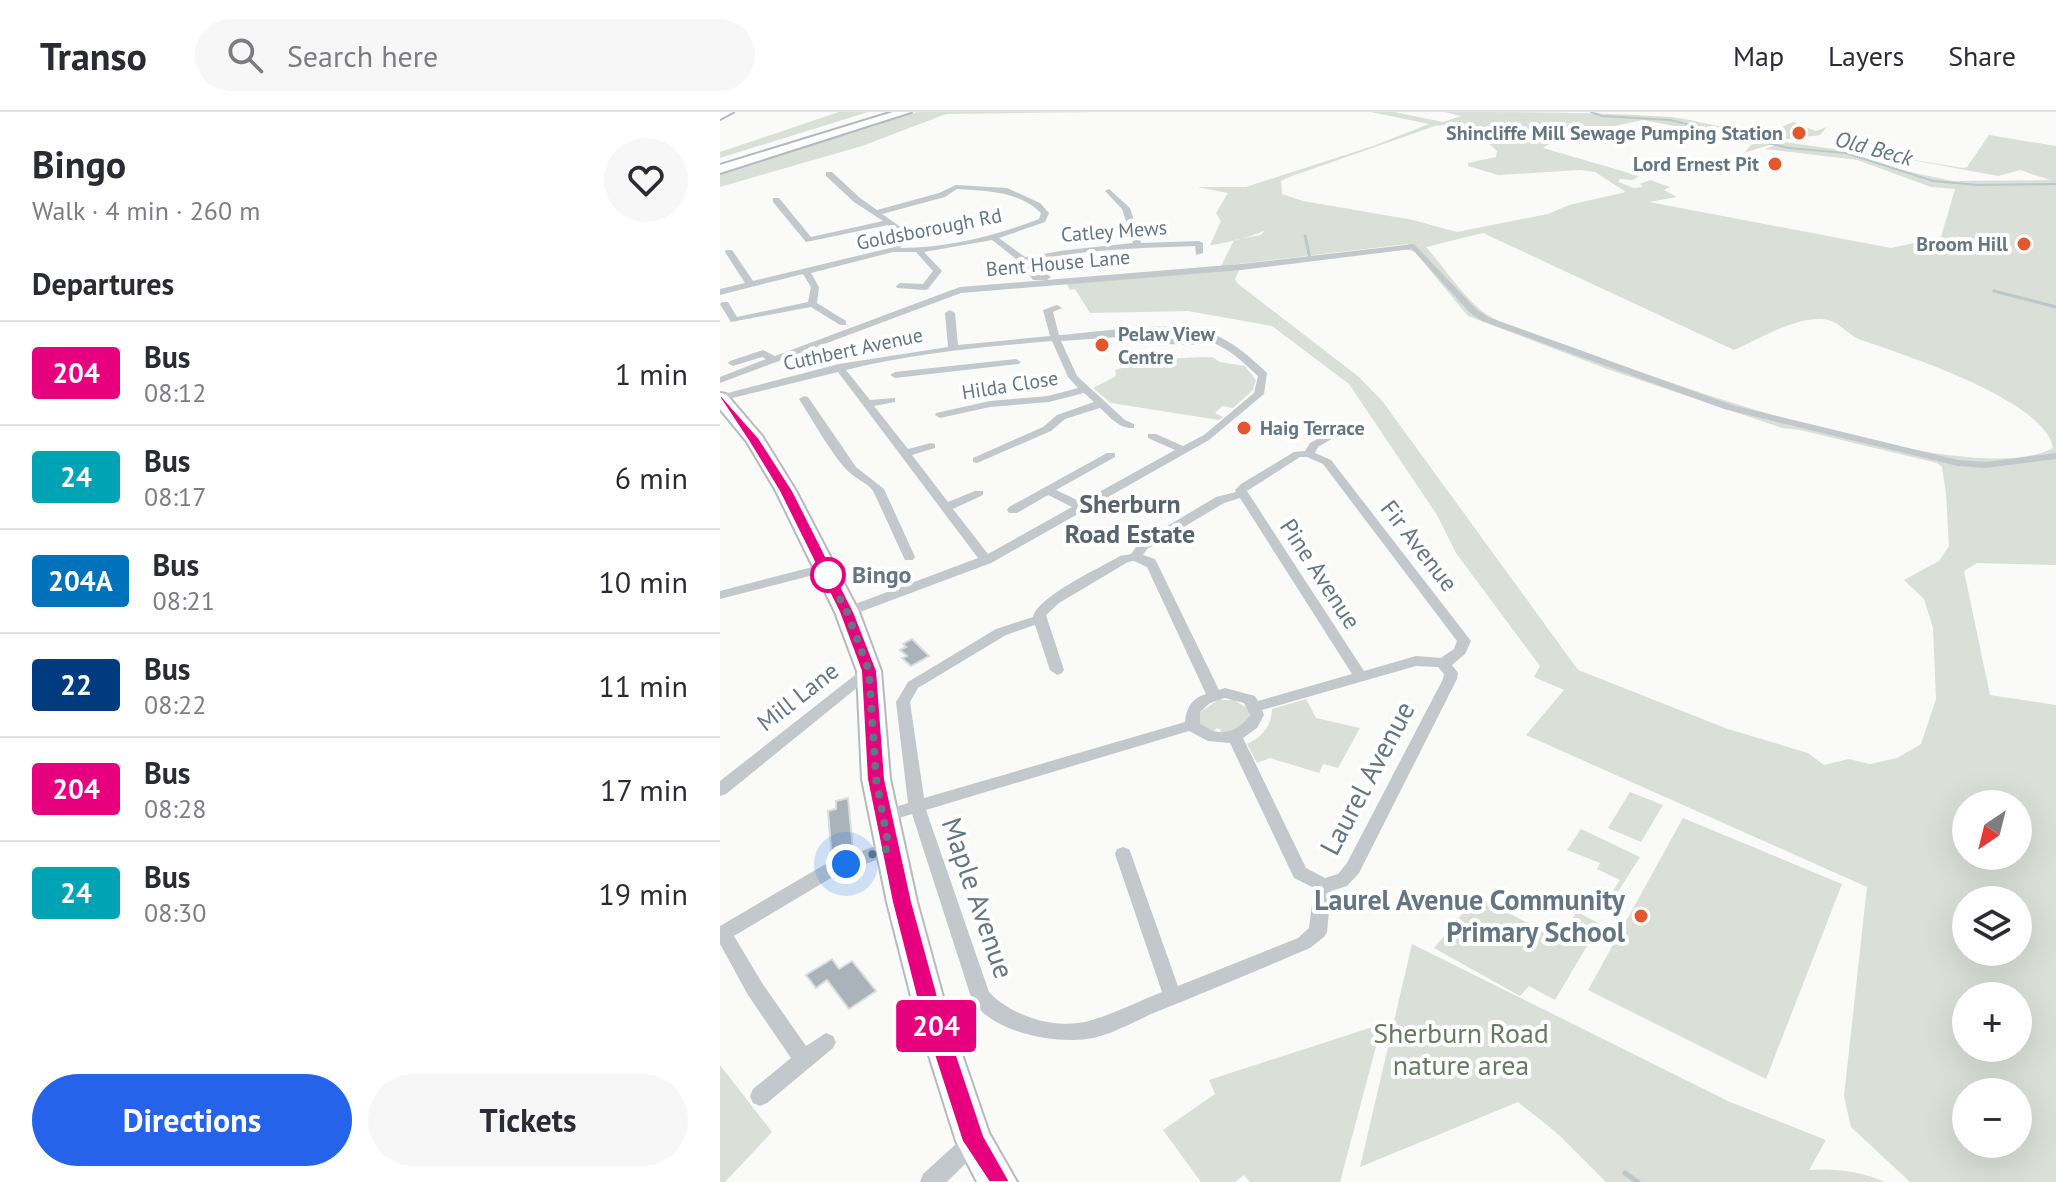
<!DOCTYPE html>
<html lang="en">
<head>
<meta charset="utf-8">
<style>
	:root { --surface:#fff; --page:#f7f7f7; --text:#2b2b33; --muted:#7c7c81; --line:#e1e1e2; --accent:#2563eb }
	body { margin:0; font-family:"PT Sans",sans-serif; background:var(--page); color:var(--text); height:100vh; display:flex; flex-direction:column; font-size:30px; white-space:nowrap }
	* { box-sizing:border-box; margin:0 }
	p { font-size:26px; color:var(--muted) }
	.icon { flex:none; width:44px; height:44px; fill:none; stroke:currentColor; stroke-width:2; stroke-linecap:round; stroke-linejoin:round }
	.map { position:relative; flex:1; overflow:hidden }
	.panel { display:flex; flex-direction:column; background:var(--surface); width:720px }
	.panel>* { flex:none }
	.badge { padding:0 16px; border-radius:6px; font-size:28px; line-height:52px }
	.needle { width:52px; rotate:215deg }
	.controls { position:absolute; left:1232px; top:678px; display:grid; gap:16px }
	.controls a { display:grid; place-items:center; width:80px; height:80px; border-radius:50%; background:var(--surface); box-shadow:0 8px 32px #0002; font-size:40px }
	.you { position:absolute; width:40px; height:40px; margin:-20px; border:6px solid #fff; border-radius:50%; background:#1a73e8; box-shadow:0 0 0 12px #1a73e833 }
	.map>.badge { position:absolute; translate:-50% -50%; box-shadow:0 0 0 4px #fff }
	h2 { padding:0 32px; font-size:30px; line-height:72px }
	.round { display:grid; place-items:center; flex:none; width:84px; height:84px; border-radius:42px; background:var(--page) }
	.overview { display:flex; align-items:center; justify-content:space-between; height:136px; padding:0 32px }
	h1 { font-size:38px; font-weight:600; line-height:60px }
	.cta { display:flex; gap:16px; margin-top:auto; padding:16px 32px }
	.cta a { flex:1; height:92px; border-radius:48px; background:var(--accent); color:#fff; font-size:32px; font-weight:600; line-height:92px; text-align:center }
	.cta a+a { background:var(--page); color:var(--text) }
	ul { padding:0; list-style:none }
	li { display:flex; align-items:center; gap:24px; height:104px; padding:0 32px; border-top:2px solid var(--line) }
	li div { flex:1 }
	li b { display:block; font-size:30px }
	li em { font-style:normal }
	li .badge { min-width:88px; font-weight:700; text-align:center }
	header { display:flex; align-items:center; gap:48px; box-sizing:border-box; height:112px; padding:0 40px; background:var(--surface); border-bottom:2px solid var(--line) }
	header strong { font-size:38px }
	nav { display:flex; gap:44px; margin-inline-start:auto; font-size:28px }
	.search { width:560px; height:72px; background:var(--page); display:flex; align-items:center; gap:20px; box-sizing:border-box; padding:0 28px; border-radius:44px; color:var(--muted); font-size:30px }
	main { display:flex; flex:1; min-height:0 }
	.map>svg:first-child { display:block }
</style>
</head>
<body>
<header>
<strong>Transo</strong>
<div class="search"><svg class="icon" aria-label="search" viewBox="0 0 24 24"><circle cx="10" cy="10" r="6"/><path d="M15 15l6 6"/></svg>Search here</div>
<nav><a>Map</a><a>Layers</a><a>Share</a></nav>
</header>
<main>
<section class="panel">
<div class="overview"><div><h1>Bingo</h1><p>Walk · 4 min · 260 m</p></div><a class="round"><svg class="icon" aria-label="heart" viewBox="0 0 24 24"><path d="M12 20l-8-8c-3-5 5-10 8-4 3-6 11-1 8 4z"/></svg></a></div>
<h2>Departures</h2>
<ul>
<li><span class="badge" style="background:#e6007e;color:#fff">204</span><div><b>Bus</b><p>08:12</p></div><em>1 min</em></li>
<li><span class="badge" style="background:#00a3b4;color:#fff">24</span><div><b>Bus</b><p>08:17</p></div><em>6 min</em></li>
<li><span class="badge" style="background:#0072bc;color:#fff">204A</span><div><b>Bus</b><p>08:21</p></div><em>10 min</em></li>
<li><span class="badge" style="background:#003b80;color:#fff">22</span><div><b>Bus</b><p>08:22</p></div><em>11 min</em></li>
<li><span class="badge" style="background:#e6007e;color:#fff">204</span><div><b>Bus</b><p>08:28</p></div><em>17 min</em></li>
<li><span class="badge" style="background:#00a3b4;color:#fff">24</span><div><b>Bus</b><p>08:30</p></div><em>19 min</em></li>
</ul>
<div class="cta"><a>Directions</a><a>Tickets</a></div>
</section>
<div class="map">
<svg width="1336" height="1070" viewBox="0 0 1336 1070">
	<rect width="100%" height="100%" fill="#fafaf8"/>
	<g fill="#dadfd7" fill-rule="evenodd">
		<polygon points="119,0 148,0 0,46 0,40"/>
		<polygon points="197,0 375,0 226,2 142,34 0,75 0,62"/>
		<path d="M651,0H674L723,10L741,4L725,0C801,0 877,0 951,5C982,9 1011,18 1041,24L1073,10L1096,19L1107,15L1100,23L1068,27L1024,41L1033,31L1029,28L923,8L894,14H869L849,20L823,36L919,64L913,68L900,67L898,70L914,76L923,75L920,72L930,68L950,75L944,78L957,85L929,90L1171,136L1221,125L1235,77L1211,75L1137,48L1045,37L1064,30L1114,37L1185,59L1233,69L1330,68L1300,58L1278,64L1170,44L1243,56L1247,55L1269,23L1336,34V453L1257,451L1244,459L1270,583L1336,593V1070H1190L1131,1015L1124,984L1147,775L806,623L844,578L814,565L820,554L736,441L717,403L629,272L552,214L468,199L370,201L355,177L350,178L346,170L520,156L515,167L517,171L639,265L663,290L858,558L1008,617L1088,641L1104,653L1129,647L1150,652L1177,646L1201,632L1216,587L1213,516L1204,487L1184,468L1219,449L1229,434L1226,381L1222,355L1217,351L1080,318L1062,316L887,257L748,204L695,140L685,137L688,132L501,154L514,128L541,123L545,118C538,123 500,133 490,133L501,109L496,101L508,81L477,75H526L653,34L709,12ZM732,12L757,15L749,21L767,30L777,39L776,45L748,51V54L778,63L860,58L875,60L906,80L849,93L828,102L737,120L693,108L583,89L562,82L561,69L572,64L715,14ZM763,121L1014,238C1039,227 1071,207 1099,207C1118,206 1125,222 1141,228C1182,242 1326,288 1333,336C1253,381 941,269 852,235C827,226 782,215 762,199C741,182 724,155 706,135ZM1246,692H1298V744H1246ZM1246,788H1298V840H1246ZM1246,884H1298V936H1246ZM1246,980H1298V1032H1246Z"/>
		<path d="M492,245L500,250L525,254L536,268L533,278L513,296L502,294L495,301L503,305L499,308L391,291L373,276L396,264L395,258C428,248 458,245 492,245Z"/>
		<path d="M586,587L596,606L640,616L618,656L603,652L599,661L550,646L537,651L527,632C541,626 552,614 552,597Z"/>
		<path d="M498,588H514L529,597C531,617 515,618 499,623L501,618L497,616L492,621L479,610V601Z"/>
		<polygon points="910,680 943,693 921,730 888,716"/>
		<polygon points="963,706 1122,772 1046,967 868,878"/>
		<polygon points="861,717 920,745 890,792 886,790 900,768 877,757 880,751 847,738"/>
		<polygon points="757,784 837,827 857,800 880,812 835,888 809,874 800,884 714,836"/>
		<path d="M692,832L1010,990L1106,1028L1089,1058C1116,1056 1140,1059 1165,1070H886L838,1022L798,990L640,1055Z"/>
		<polygon points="662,912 620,1070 530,1070 524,1063 515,1070 481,1070 443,1018 495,982 489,968"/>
		<polygon points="0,953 52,1020 5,1070 0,1070"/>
	</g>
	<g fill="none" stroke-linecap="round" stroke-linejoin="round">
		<polyline stroke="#bbc7cb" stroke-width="2" points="871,0 882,4 950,8 1069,36 1126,41 1213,69 1257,73 1336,72"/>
		<g stroke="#bbc7cb" stroke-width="3">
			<polyline points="585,124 590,146"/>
			<polyline points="1274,179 1336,195"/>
		</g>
		<polyline stroke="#bbc7cb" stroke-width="5" points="905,1061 918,1070"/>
	</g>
	<g fill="#aab3b9" stroke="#dcdcda" stroke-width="2">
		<polygon points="192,527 209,544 191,554 182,546 187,544 180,538 186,535 183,532"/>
		<polygon points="128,686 133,739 112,747 108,699 116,697 116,689"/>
		<polygon points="112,847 119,857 132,849 156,879 129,897 107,868 96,876 86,863"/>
	</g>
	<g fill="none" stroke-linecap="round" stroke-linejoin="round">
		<g stroke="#b5babe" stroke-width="4">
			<g id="primary">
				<polygon points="0,0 13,0 0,7"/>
				<polygon points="0,281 6,282 42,324 76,379 139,500 161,559 170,667 197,790 226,896 269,1021 297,1070 257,1070 236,1029 194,896 167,790 142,667 137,559 115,500 56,379 27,330 0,297"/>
			</g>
		</g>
		<g stroke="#b4b9bd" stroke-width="4">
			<polygon id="motorway" points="173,0 191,0 0,61 0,53"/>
		</g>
		<g fill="#c3c8cc" fill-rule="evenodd">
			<path d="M106,60H112L140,86L157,98L219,81L236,73L287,76L320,91L329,101L325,110L279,126L305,145L347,138L413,131L402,97L385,79L389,77L410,96L421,131L479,129L483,131V141L476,143L475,134C419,136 363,138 308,149L318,163L327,162L331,165L327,168H313L300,150L272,128L204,140L222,159L208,177L205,178L177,176L176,174L180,171L203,172L213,159L196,140H173L91,161L99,175L97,191L126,209V213H120L91,195L11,210L0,192L2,190H8L17,205L88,190L91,175L83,162L0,183V177L25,171L5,140L6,138H12L33,169L170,136L175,131L177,119L168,113L86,130L53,90V86H59L91,125L163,109L134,90L106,64ZM237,77C267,79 299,79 321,101L319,107C274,124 229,136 180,136L183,132L185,118L162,102L225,85Z"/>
			<polygon points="694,132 756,197 768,205 1012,293 1238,348 1266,350 1336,341 1336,347 1266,356 1238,354 1004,297 762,209 750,201 692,137 521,158 241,181 0,271 0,265 46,247 42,245 13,254 8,251 10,249 43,238 55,244 240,175 521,152"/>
			<path d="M337,193L342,196L333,200L339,223C381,220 452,207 490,221C513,229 530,245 547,261L544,282L489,328L271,451L132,503H122L120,500L122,497L258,446L118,260L0,289V283L119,252L228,235L225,201L230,198L235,201L238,233L330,224L323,198ZM456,221C495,227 510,237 538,264L534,281L484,323L463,334L436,322H428V326L455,338L361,390L336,378L395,345V341H387L289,395L287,398L289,401H297L328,383L352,395L268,442L233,397L263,383V379H255L228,390L192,343L215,336V332L211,331L188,337L154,294L175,290V286L150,288L126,258C193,241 264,235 332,229L348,265L358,276L328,284L270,289L216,301L215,303L220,306L270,295L329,290L364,281L374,290L337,303L323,315L253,346V350L257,351L331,319L345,307L380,296C390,305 399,317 414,316V312L405,308L357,264L341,229Z"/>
			<polygon points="450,227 476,227 481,230 476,233 447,232 445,230"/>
			<polygon points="296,247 301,250 299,252 175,266 170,263 175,260"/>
			<path d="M84,284L88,285L136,355L164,377L195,445L193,448H185C174,425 164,401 153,379C149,372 136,367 129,360C113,345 92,307 79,287Z"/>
			<path d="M621,314L626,317L625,319L598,335L595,341L611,348L751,529L745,542L732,553L738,561L737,567L639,761L627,774L611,779L607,820L604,825L590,836C539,858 488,879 436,900C415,909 390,924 367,927C333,932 268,920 251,885L192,702L162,711L156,709L154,705L156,701L188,691L176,590L188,570L276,517L313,505C318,484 380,456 400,444L411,442L419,431L496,385L516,380L515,378L521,372L574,340L585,339L590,331ZM580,345H587L603,352L737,529L734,537L721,546L696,544L644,559L527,379ZM520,386L632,562L538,589L535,584L505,576L499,578L439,455L435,447L423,443L427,437L504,391ZM414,449L427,455L486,582C472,586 466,596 465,610L204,686L190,590L198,576L286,523L315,513L330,558L337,563L342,561L344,558L326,503L339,491L408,450ZM696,554L718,555L724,562L723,567L627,751L618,762L605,766L586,756L523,626L537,616L544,603L542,598ZM505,586L524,591L530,603C517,622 497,626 480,611V600L490,591ZM469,619L488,629L510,631L574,766L594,776L589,816L578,826L458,874L411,742L409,737L403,735L397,737L395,742L442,880C419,889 396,901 372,908C339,919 292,905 269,880L206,698Z"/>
			<polygon points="104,452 110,456 109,459 0,487 0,479"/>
			<polygon points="149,554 154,556 156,559 154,562 6,682 0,684 0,669 144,556"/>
			<polygon points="169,729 175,731 177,736 175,741 116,763 14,824 42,871 86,934 106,921 113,924 116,930 113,936 47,991 40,994 33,991 30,984 33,977 71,946 28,883 0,832 0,814 104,753"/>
			<polygon points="254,1019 261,1022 265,1029 261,1036 227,1070 200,1070 203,1062 247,1022"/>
		</g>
		<use href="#primary" fill="#fff" fill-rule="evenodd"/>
		<use href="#motorway" fill="#fff" fill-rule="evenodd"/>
	</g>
	<polygon fill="#e6007e" stroke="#fff" stroke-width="2" points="0,282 39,326 73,379 134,500 157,559 165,667 192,790 221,896 264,1024 290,1070 269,1070 242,1029 199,896 172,790 147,667 141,559 119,500 59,379 29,330 0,286"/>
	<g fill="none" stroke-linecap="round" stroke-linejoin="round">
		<polyline stroke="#657683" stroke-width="8" stroke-dasharray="0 14.4" points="108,463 104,456 127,500 149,559 156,667 169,736 126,752"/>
	</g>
	<g fill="#e4572e" stroke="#fff" stroke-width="3">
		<circle cx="1079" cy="21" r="8"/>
		<circle cx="1055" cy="52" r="8"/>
		<circle cx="1304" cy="132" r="8"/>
		<circle cx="382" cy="233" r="8"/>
		<circle cx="524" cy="316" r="8"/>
		<circle cx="921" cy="804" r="8"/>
	</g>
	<circle fill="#fff" stroke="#e6007e" stroke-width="4" cx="108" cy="463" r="16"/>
	<g text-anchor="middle" stroke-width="8" stroke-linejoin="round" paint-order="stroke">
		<g font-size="20" font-weight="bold" fill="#657683" stroke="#fff" text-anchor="end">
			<text x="1063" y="28">Shincliffe Mill Sewage Pumping Station</text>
			<text x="1039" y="59">Lord Ernest Pit</text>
			<text x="1288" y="139">Broom Hill</text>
			<text x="398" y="229" text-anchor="start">Pelaw View<tspan x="398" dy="23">Centre</tspan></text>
			<text x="540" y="323" text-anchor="start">Haig Terrace</text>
		</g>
		<g font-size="20" fill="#657683" stroke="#fff">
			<text transform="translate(209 117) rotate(-11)" y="7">Goldsborough Rd</text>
			<text transform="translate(394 119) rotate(-4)" y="7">Catley Mews</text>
			<text transform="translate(338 151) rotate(-5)" y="7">Bent House Lane</text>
			<text transform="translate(133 237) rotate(-12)" y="7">Cuthbert Avenue</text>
			<text transform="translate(290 273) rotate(-9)" y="7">Hilda Close</text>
		</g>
		<g font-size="22" font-style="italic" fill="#60757c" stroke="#fff">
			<text transform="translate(1154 36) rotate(15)" y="8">Old Beck</text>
		</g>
		<g font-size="24" fill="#657683" stroke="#fff">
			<text transform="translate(699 434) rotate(52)" y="8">Fir Avenue</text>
			<text transform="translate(600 462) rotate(57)" y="8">Pine Avenue</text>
			<text transform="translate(78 585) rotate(-38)" y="8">Mill Lane</text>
		</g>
		<g font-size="24" font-weight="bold" fill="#657683" stroke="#fff" text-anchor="start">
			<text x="132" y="471">Bingo</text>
		</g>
		<g font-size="26" font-weight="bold" fill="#57646e" stroke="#fff">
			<text x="410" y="401">Sherburn<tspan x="410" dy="30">Road Estate</tspan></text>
		</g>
		<g font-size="28" fill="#657683" stroke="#fff">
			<text transform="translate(647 666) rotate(-62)" y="10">Laurel Avenue</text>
			<text transform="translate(258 786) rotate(71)" y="10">Maple Avenue</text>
		</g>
		<g font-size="28" font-weight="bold" fill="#657683" stroke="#fff" text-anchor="end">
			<text x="905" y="798">Laurel Avenue Community<tspan x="905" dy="32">Primary School</tspan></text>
		</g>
		<g font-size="28" fill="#687a64" stroke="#fff">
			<text x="741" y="931">Sherburn Road<tspan x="741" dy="32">nature area</tspan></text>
		</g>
	</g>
</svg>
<div class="controls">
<a><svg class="needle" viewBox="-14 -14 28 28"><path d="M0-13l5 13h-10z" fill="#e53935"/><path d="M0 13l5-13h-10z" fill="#7c7c81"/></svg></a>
<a><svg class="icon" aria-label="layers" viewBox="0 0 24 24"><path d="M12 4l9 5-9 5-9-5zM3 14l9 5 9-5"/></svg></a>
<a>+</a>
<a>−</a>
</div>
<div class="you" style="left:126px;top:752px"></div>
<b class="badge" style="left:216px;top:914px;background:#e6007e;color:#fff">204</b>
</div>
</main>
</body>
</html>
